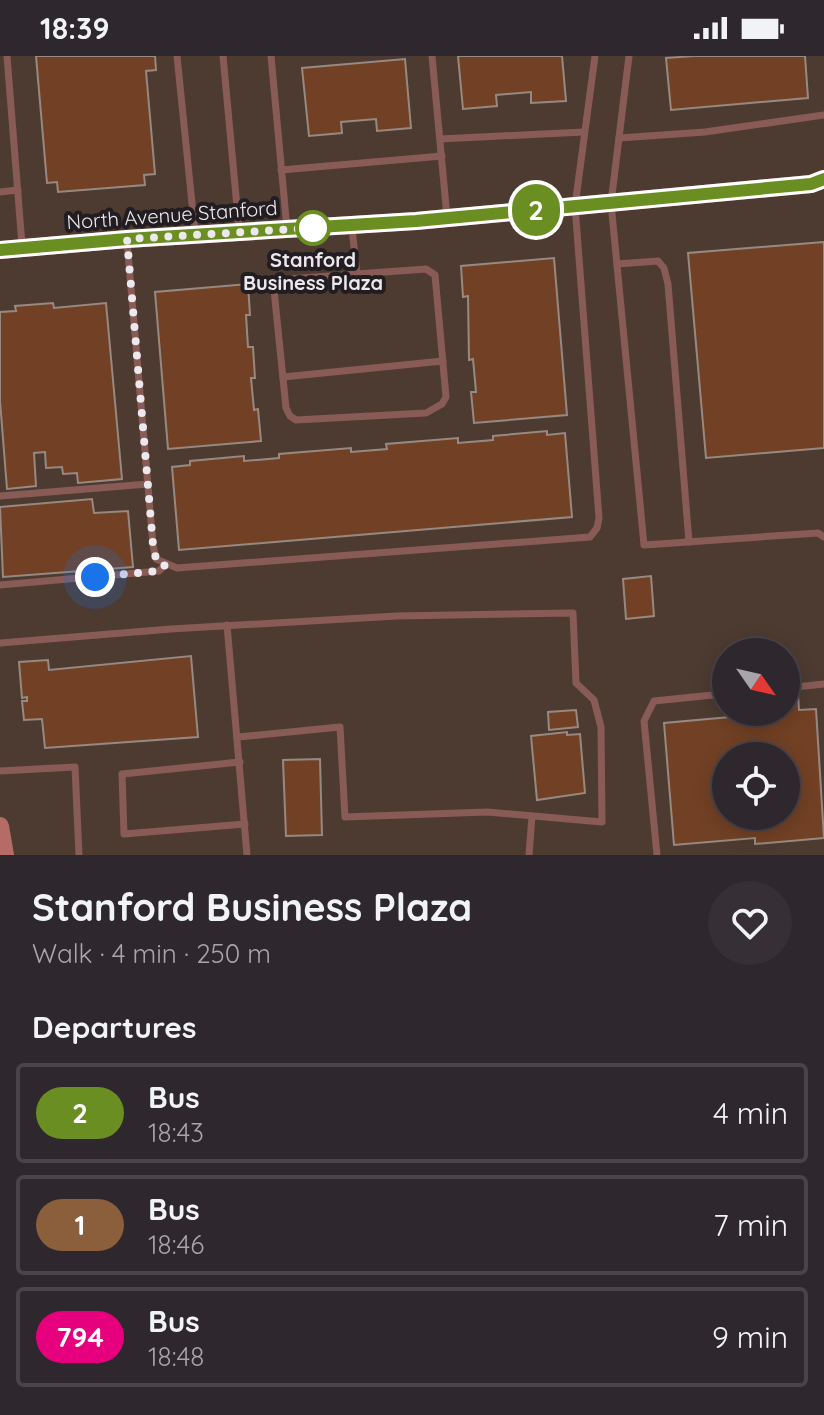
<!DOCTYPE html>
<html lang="en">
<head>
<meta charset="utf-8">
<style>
	:root { --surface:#2e272e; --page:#362f36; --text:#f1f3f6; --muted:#a7a5aa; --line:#49444a }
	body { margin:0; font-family:Quicksand,sans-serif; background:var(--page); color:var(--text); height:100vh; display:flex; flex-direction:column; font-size:30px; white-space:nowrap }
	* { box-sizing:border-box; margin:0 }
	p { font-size:26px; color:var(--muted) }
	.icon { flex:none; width:44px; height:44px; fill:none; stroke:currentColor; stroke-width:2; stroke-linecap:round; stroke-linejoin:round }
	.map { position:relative; height:799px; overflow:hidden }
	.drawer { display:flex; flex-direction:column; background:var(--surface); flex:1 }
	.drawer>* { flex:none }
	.badge { padding:0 16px; border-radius:26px; font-size:28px; line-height:52px }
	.needle { width:52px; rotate:124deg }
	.controls { position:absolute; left:712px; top:582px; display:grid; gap:16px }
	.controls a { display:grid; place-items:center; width:88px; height:88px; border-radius:50%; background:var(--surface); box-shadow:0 4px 20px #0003,0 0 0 2px var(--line); font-size:40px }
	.you { position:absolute; width:40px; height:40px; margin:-20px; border:6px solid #fff; border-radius:50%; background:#1a73e8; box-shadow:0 0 0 12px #1a73e833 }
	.map>.badge { position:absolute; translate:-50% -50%; box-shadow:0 0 0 4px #fff }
	h2 { padding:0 32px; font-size:30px; line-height:72px }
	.round { display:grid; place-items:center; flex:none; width:84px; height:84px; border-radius:42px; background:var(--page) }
	.summary { display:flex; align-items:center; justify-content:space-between; height:136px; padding:0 32px }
	h1 { font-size:38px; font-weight:800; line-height:60px }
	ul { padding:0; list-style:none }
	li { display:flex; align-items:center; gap:24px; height:100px; margin:0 16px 12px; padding:0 16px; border:4px solid var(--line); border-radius:8px }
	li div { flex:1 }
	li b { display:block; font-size:30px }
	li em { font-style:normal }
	li .badge { min-width:88px; font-weight:700; text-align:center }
	.status { display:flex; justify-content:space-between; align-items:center; height:56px; padding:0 40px; background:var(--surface); direction:ltr }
	.status svg { height:22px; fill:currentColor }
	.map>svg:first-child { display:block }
</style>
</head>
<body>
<div class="status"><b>18:39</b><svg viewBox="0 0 49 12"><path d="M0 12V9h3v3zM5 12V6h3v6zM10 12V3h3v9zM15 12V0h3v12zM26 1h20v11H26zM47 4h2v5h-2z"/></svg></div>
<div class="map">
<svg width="824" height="799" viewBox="0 0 824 799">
	<rect width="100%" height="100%" fill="#3d343d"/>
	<path fill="#4d3b31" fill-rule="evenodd" d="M0,0H824V799H0ZM726,596H786V656H726ZM726,700H786V760H726Z"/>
	<g fill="#724125" stroke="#968982" stroke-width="2" fill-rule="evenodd">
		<polygon points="36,0 155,0 156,14 146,15 155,118 144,119 145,129 58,136 57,126 47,127"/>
		<polygon points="458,0 562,0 566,45 531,47 531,36 496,39 497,50 463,53"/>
		<polygon points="694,0 805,0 808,42 671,54 666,2"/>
		<polygon points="405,3 411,72 377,75 376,63 341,66 342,77 309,80 302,12"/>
		<polygon points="824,186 824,392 706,402 688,197"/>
		<polygon points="554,202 567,359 474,367 471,336 476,336 473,303 469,304 468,240 463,241 461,210"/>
		<polygon points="248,228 250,259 246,259 248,291 253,291 255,322 251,322 254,354 258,353 261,385 168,393 155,236"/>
		<polygon points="53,247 54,252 106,247 122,423 78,427 77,417 63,418 62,411 46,412 45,396 34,397 36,430 7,433 0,345 0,256 16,255 15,250"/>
		<polygon points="547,375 547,379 565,377 572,461 179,494 172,411 190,409 190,405 244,400 244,405 279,402 279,398 351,392 351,396 387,393 386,388 458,382 458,387 493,384 493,380"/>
		<polygon points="92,443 94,457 128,455 133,511 3,521 0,451"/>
		<polygon points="651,520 654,560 626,563 623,523"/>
		<polygon points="191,600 198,681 45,692 42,663 24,664 22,645 27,645 27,641 22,642 19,606 48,604 49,614"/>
		<path d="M798,638L799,654L816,653L824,782L755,788V782L674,789L664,667L786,656V639ZM726,700H786V760H726Z"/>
		<polygon points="576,654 578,671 549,674 548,656"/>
		<polygon points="567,676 567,679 580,678 585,737 537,744 531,680"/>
		<polygon points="320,703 322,779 286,780 283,704"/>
	</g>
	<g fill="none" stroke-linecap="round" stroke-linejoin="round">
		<g stroke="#895b57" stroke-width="7">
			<polyline points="7,0 22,189"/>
			<polyline points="177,0 195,177"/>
			<polyline points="223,0 239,173"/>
			<polyline points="271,0 287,173"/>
			<polyline points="432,0 447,161"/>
			<polyline points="629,0 611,147 644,489 818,477 824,481"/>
			<polyline points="619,82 705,76 824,59"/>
			<polyline points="440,83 584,76"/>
			<polyline points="281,114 442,100"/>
			<polyline points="0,136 18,134"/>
			<polyline points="352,172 357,218 426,213 435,219 446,341 442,348 426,357 296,364 290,360 286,352 274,234 276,229 288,223 357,218"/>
			<polyline points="127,185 153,489 156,503 177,512 590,481 597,472 599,462 575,150 595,0"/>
			<polyline points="617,208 658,205 664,212 668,228 689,486"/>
			<polyline points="283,321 443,305"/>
			<polyline points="0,440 148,428"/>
			<polyline points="0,529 159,515 165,509"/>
			<polyline points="227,569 247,799"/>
			<polyline points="0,587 171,573 397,560 573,557 576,627 594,644 601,671 602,766 487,756 345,761 340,671 238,681"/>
			<polyline points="786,632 824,628"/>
			<polyline points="240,706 122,718 124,778 245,768"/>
			<polyline points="0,715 75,711 79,799"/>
			<polyline points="529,799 532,760"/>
			<polyline points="657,799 644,665 654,645 723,638"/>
		</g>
		<g stroke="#b56c67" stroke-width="18">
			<polyline points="0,194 127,183 416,165 811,128 824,123"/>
			<polyline points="0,770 5,799"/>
		</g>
	</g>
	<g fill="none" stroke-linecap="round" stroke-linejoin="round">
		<g stroke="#fff" stroke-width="18">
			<polyline id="line" points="0,194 127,183 416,165 811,128 824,123"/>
		</g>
		<use href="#line" stroke="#6b8e23" stroke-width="12"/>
		<polyline stroke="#ede8ed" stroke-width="8" stroke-dasharray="0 14.4" points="95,521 159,515 165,509 156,503 153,489 127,183 313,172"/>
	</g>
	<circle fill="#fff" stroke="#6b8e23" stroke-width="4" cx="313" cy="172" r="16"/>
	<g text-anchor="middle" stroke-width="8" stroke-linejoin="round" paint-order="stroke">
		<g font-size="20" fill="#ede8ed" stroke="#211d21">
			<text transform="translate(172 159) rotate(-4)" y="7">North Avenue Stanford</text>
		</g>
		<g font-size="20" font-weight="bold" fill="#ede8ed" stroke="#211d21">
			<text x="313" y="211">Stanford<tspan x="313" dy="23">Business Plaza</tspan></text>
		</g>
	</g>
</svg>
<div class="controls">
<a><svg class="needle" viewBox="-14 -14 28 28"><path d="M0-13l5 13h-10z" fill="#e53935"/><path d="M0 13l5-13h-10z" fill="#a7a5aa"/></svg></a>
<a><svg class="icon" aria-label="locate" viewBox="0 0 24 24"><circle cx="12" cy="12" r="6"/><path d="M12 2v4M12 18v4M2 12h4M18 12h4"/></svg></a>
</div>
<div class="you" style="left:95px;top:521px"></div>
<b class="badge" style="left:536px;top:154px;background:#6b8e23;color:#fff">2</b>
</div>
<section class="drawer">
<div class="summary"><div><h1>Stanford Business Plaza</h1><p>Walk · 4 min · 250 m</p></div><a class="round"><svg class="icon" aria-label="heart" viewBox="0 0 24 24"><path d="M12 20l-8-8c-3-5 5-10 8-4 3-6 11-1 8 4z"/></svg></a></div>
<h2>Departures</h2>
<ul>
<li><span class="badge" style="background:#6b8e23;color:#fff">2</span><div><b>Bus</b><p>18:43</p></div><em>4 min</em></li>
<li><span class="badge" style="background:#8b5e3c;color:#fff">1</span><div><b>Bus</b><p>18:46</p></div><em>7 min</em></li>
<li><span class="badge" style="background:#e6007e;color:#fff">794</span><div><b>Bus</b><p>18:48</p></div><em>9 min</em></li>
</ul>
</section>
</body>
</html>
